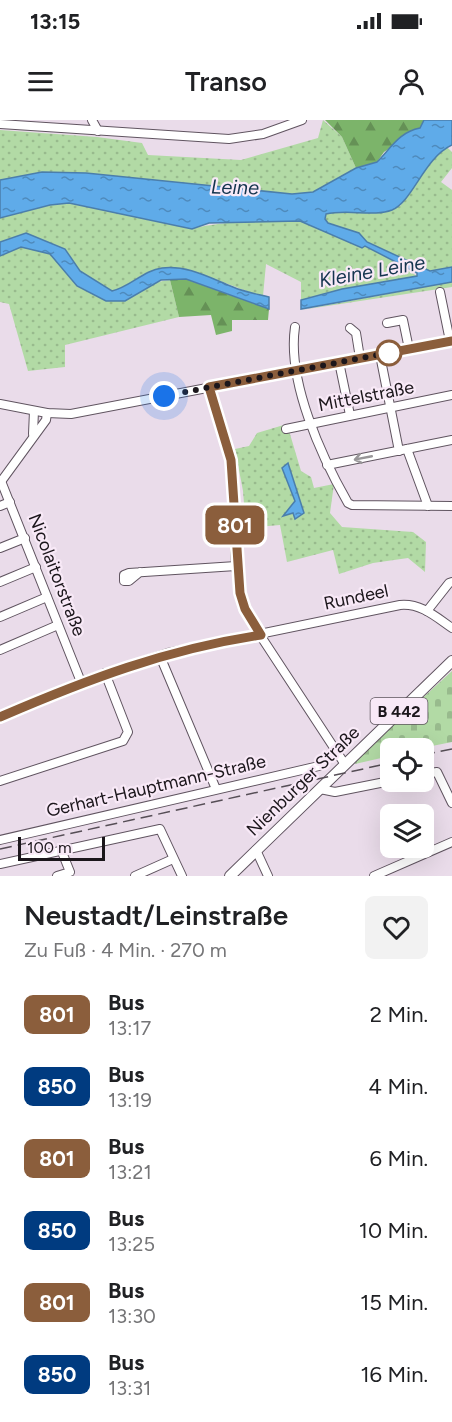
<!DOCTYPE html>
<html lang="de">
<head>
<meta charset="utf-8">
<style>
	:root { --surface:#fff; --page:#f2f2f2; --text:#202124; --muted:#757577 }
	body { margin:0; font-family:Figtree,sans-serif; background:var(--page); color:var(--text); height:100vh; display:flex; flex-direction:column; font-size:22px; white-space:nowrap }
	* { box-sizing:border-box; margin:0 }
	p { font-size:20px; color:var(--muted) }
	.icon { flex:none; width:33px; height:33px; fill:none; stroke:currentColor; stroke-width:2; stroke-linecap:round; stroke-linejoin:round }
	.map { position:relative; height:756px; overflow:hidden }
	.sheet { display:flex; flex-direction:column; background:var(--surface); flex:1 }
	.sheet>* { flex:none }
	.badge { padding:0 12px; border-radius:9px; font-size:21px; line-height:39px }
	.tools { position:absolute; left:380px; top:618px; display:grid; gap:12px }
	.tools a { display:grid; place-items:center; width:54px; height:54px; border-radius:9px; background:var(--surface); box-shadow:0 6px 24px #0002; font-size:30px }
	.scale { position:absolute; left:18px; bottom:15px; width:87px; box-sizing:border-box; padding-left:6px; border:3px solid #1b161b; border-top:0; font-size:16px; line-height:21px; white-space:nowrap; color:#1b161b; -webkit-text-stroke:4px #f8e9f7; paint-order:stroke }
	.you { position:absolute; width:30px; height:30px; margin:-15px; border:4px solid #fff; border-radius:50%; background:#1a73e8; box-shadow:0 0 0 9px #1a73e833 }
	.map>.badge { position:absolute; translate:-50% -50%; box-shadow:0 0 0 3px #fff }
	.round { display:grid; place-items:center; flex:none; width:63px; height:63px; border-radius:9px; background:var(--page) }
	.overview { display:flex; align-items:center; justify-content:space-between; height:102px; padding:0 24px }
	h1 { font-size:28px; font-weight:600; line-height:45px }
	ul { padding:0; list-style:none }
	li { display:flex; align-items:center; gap:18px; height:72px; padding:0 24px }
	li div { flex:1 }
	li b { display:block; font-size:22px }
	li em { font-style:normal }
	li .badge { min-width:66px; font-weight:700; text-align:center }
	.status { display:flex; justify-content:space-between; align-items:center; height:42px; padding:0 30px; background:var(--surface); direction:ltr }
	.status svg { height:16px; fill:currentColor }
	header { display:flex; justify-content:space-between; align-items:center; height:78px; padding:0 24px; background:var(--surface); font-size:27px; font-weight:600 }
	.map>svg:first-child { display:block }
</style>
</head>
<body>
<div class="status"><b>13:15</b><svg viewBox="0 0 49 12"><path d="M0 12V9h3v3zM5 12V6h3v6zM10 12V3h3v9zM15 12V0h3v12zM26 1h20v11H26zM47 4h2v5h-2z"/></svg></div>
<header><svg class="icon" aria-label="menu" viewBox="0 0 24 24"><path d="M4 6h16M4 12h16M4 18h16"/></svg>Transo<svg class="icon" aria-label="person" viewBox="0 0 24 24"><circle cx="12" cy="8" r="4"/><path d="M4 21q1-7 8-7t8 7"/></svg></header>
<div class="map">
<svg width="452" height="756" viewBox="0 0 452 756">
	<defs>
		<pattern id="grass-dots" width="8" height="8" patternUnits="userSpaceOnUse" patternTransform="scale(1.5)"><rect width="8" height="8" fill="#b2daa5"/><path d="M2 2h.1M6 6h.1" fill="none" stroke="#98ba8d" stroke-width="1.8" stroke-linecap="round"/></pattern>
		<pattern id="forest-firs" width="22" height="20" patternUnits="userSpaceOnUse" patternTransform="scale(1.5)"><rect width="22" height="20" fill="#7cb46a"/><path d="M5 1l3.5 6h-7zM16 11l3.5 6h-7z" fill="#659156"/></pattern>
		<pattern id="cemetery-stones" width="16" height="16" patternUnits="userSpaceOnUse" patternTransform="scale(1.5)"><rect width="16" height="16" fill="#b2daa5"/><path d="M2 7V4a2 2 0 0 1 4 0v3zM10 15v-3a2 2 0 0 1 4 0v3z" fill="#98ba8d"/></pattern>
		<pattern id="water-ripples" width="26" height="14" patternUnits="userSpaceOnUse" patternTransform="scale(1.5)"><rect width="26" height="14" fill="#5fabe9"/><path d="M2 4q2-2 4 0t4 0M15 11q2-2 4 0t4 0" fill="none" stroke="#4e8abc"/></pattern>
	</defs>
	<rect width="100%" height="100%" fill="#eadcea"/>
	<g fill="url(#grass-dots)">
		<polygon points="323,0 342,17 356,48 313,72 292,74 86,53 42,52 0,60 0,10 97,17 142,23 148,35 241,40 318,18"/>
		<polygon points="447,27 452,32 452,48 441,62 452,70 452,147 431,152 366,122 359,113 328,103 325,99 326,94 343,90 383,92 400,86 426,46"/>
		<path d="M69,83L192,109C209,103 286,97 302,102C337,114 371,128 403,145L404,148L417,156L342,169L301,180V162L266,144L263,176C231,168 186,142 154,150C139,154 129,167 112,171L80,151L65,129L26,113L0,122V98L50,85Z"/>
		<path d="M21,127L50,134L77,166L106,181C122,176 157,160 170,160L179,197L65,225V247L28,251L9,184L0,182V136Z"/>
		<polygon points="452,162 452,167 301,190"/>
		<polygon points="287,304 301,351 311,357 314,368 334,364 330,393 342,407 413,412 426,422 425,452 408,438 373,443 339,454 333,430 287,442 280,405 246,408 243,371 235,329 249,326 257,313"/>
	</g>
	<g fill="url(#forest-firs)">
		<polygon points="325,0 424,0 420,8 384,32 377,42 356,48 342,17"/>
		<polygon points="186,159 269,189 268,200 232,200 232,211 216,215 211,195 179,197 170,160"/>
	</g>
	<polygon fill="url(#cemetery-stones)" points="452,551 452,622 422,628 390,628 390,636 355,644 356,639"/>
	<g fill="url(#water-ripples)" stroke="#4b7eab" stroke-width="1.5">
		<path d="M424,0H452V25C424,38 413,81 392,90C374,97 347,89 326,94L325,99L328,103L359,113L367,122L430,151L452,147V162L301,189V180L342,169L417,156V153L365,126L362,128L300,101L209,103L192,109L69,83L50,85L0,98V60L42,52L86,53L292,74L313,72L356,48L377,42C391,28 399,12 420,8Z"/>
		<path d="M26,113L65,129L80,151L112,171C130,167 144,150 162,148C188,145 210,158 233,167C244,172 257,174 269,177V189L186,159L161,160L125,181H106L77,166L50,134L21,127L0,136V122Z"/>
		<polygon points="288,343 304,393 295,399 293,393 283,396 295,381 282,348"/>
	</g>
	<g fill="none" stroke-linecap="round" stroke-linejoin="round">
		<g stroke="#605460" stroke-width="10">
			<g id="minor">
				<polyline points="92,0 98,11"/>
				<polyline points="0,4 229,19 263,14 302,0"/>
				<polyline points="440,172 450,221"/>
				<polyline points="387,203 403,200 409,229"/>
				<path d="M295,207C287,261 321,336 348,383L352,385L452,386"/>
				<polyline points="350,208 356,213 360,238"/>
				<polyline points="380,235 399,331"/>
				<polyline points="339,242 350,295"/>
				<polyline points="209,267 231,340 236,446 241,480 260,515 344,643"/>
				<polyline points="0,284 47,293 71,294 452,221"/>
				<polyline points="286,309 452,275"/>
				<polyline points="33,314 34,291"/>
				<polyline points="407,329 428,386"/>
				<polyline points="327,345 452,320"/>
				<polyline points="1,361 81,562"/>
				<polyline points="0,363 46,300 47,293"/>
				<polyline points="0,386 10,382"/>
				<polyline points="0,428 25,418"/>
				<polyline points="140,452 129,461 124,461 124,455 129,453 236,446"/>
				<polyline points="0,462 36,447"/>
				<polyline points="427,491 449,463 452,462"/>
				<polyline points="0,497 47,477"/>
				<polyline points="0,530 58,505"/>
				<polyline points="160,536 216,669"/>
				<path d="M0,597L81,562L168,533L400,485C421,483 436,497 452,508"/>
				<polyline points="423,654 437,652 452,683"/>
				<polyline points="0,661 123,621 128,612 105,553"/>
				<polyline points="320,669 335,672 390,661"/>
				<polyline points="0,720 319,646"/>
				<polyline points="256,730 268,756"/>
				<polyline points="0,744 160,709 182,756"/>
				<polyline points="57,756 70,752 62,732"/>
				<polyline points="135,756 173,739"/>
				<polyline points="374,756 452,722"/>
			</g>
		</g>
		<g stroke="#605460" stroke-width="12">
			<polyline id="major" points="230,756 452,541"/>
		</g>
		<use href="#minor" stroke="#fff" stroke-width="8"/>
		<use href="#major" stroke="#fff" stroke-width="10"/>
		<g stroke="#564e56" stroke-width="1.5" stroke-dasharray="12 6" stroke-linecap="butt">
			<polyline points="423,635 452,629"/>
			<polyline points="0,729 390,643"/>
		</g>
	</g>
	<defs><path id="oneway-shaft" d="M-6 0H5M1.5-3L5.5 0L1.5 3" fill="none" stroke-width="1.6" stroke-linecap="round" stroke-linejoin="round" transform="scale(1.5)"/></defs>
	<use stroke="#989698" href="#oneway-shaft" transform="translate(363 338) rotate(169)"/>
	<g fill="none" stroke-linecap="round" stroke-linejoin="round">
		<g stroke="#fff" stroke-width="14">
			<path id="line" d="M0,597C86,560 167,529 261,515L245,489L240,473L231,340L209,267L452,221"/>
		</g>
		<use href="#line" stroke="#8b5e3c" stroke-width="9"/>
		<polyline stroke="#1b161b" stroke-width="6" stroke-dasharray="0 10.8" points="164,276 393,232 389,233"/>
	</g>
	<circle fill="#fff" stroke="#8b5e3c" stroke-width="3" cx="389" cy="233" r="12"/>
	<g text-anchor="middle" stroke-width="4.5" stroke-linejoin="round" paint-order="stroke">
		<rect fill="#f8e9f7" stroke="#5d555d" stroke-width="1.5" x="370.5" y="578" width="57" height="26" rx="4.5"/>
		<g font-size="16" font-weight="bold" fill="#1b161b">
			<text x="399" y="597">B 442</text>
		</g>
		<g font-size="18" fill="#1b161b" stroke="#f8e9f7">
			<text transform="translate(366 276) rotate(-11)" y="6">Mittelstraße</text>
			<text transform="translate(57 455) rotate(69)" y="6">Nicolaitorstraße</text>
			<text transform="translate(356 477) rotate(-12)" y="6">Rundeel</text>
			<text transform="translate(303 661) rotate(-44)" y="6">Nienburger Straße</text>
			<text transform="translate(156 666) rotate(-13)" y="6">Gerhart-Hauptmann-Straße</text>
		</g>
		<g font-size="20" font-style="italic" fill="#14344e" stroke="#f8e9f7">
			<text transform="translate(235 67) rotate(1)" y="7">Leine</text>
			<text transform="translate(372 151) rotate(-10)" y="7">Kleine Leine</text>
		</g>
	</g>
</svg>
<div class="tools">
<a><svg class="icon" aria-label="locate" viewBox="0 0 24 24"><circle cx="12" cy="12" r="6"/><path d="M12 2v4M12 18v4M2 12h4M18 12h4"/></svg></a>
<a><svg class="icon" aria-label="layers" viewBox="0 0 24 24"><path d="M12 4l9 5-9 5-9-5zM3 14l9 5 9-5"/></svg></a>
</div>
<div class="scale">100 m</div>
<div class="you" style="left:164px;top:276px"></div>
<b class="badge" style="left:235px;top:405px;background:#8b5e3c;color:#fff">801</b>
</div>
<section class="sheet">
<div class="overview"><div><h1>Neustadt/Leinstraße</h1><p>Zu Fuß · 4 Min. · 270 m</p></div><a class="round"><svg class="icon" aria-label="heart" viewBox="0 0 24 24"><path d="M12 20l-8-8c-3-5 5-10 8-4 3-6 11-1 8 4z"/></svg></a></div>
<ul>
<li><span class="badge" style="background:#8b5e3c;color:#fff">801</span><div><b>Bus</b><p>13:17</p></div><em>2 Min.</em></li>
<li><span class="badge" style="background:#003b80;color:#fff">850</span><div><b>Bus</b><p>13:19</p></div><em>4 Min.</em></li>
<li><span class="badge" style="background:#8b5e3c;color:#fff">801</span><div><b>Bus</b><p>13:21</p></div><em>6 Min.</em></li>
<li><span class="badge" style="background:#003b80;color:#fff">850</span><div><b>Bus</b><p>13:25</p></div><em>10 Min.</em></li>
<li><span class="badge" style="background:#8b5e3c;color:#fff">801</span><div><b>Bus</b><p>13:30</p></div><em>15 Min.</em></li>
<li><span class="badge" style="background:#003b80;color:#fff">850</span><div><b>Bus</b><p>13:31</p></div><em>16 Min.</em></li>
</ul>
</section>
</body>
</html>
